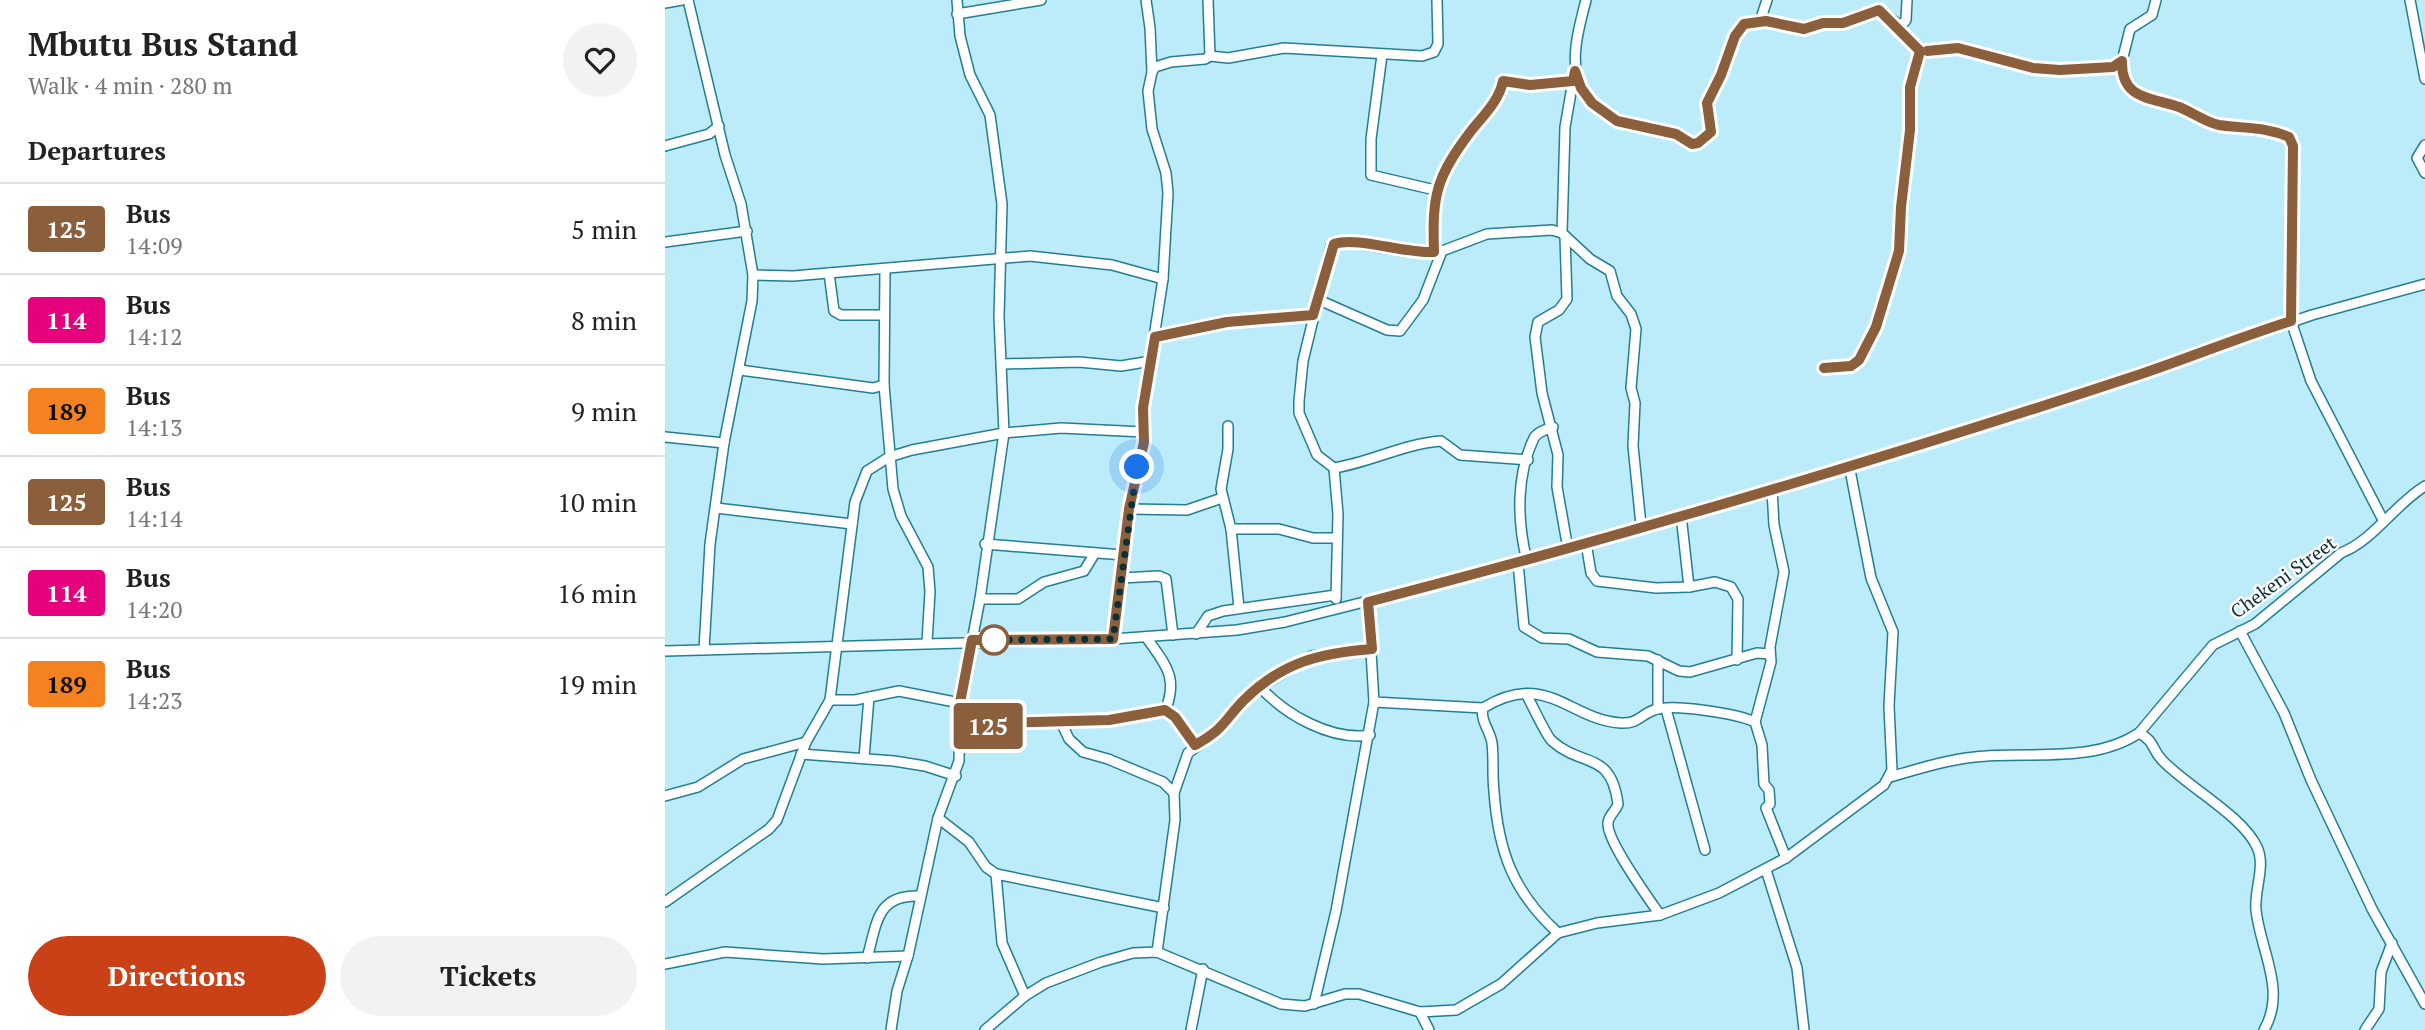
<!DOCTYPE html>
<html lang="en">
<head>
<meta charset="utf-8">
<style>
	:root { --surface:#fff; --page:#f2f2f2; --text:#222; --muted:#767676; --line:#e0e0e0; --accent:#ca4117 }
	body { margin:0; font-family:"PT Serif",serif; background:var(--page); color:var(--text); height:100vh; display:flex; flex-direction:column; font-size:26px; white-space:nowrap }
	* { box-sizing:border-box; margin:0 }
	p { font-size:23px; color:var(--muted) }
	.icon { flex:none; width:38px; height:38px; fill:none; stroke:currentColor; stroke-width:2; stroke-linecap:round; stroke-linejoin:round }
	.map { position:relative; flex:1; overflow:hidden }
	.details { display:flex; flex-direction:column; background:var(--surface); width:665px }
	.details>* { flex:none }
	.badge { padding:0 14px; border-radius:5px; font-size:24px; line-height:46px }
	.you { position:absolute; width:35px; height:35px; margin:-18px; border:5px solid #fff; border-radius:50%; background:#1a73e8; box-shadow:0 0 0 10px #1a73e833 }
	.map>.badge { position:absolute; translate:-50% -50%; box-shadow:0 0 0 4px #fff }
	h2 { padding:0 28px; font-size:26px; line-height:63px }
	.round { display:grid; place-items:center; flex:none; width:74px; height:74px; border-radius:37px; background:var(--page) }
	.headline { display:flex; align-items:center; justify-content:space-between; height:119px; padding:0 28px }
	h1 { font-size:33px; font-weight:600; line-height:52px }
	.cta { display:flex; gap:14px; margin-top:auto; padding:14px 28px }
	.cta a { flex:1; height:80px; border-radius:42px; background:var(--accent); color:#fff; font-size:28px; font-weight:600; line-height:80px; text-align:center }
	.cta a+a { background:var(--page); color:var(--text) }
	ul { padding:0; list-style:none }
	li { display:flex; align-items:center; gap:21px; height:91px; padding:0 28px; border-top:2px solid var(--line) }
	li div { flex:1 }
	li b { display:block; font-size:26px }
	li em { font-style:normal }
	li .badge { min-width:77px; font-weight:700; text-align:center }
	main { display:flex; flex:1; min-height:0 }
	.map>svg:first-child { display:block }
</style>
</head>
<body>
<main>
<section class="details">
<div class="headline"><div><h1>Mbutu Bus Stand</h1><p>Walk · 4 min · 280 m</p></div><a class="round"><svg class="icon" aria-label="heart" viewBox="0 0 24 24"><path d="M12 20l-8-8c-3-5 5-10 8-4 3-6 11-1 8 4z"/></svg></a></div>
<h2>Departures</h2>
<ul>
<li><span class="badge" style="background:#8b5e3c;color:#fff">125</span><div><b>Bus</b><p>14:09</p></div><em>5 min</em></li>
<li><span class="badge" style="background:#e6007e;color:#fff">114</span><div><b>Bus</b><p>14:12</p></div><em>8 min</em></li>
<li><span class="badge" style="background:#f58220;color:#111">189</span><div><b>Bus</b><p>14:13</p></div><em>9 min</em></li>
<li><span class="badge" style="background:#8b5e3c;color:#fff">125</span><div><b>Bus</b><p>14:14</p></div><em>10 min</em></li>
<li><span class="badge" style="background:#e6007e;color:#fff">114</span><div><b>Bus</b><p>14:20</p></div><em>16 min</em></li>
<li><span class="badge" style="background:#f58220;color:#111">189</span><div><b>Bus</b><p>14:23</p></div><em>19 min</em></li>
</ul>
<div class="cta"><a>Directions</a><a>Tickets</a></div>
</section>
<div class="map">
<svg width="1760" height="1030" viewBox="0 0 1760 1030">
	<rect width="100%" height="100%" fill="#bcecf9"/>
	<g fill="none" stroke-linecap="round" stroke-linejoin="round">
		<g stroke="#237e93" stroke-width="12">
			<g id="minor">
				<polyline points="23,0 60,155 76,204 88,275 87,301 59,443 45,544 39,650"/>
				<path d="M921,0C914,27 903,64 917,89C941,131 973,119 1010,134C1017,137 1021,143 1029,143C1036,143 1042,137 1046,132L1042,103L1056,75L1070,36L1079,25L1101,21L1139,29L1158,23H1178L1214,10L1236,26L1241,20L1242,0"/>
				<polyline points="1745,0 1760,79"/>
				<polyline points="0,3 17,0"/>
				<polyline points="292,14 376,0"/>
				<polyline points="1095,21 1102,0"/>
				<polyline points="1232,26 1240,38 1255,51 1293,49 1368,68 1394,70 1448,67 1457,61 1465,29 1487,15 1491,0"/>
				<polyline points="717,55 706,139 706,175 770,190"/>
				<polyline points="545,56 563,58 619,48 757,56 769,52 773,44 772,0"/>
				<path d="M1457,61C1456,100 1486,97 1514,107C1527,112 1540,122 1554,125C1581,129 1598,126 1624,137L1628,146L1626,321L1646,381L1718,520"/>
				<polyline points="487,72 490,67 506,62 540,59 545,56 543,0"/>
				<polyline points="1760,145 1752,158 1760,173"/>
				<polyline points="0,146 44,134 54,126"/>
				<polyline points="897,233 900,127 909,75"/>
				<polyline points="900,236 902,299 894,310 873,322 870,337 877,393 893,455 892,487 903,549"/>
				<polyline points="0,242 82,231"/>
				<path d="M777,251L743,252L683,242L666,246L638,361L634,401V413L652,455L669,468C706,462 738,444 776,441L795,455L863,460"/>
				<path d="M769,252C767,195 770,177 806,131C818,116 834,101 838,81L865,85L908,81"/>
				<polyline points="164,273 169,311 176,315 219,315"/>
				<polyline points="88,275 128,276 365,256 447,265 498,279"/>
				<polyline points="654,300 722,330 735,331 758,300 777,251 822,234 887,230 897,233 925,259 945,271 952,296 966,314 971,329 966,388 970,403 968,446 976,525"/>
				<polyline points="490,337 562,322 648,315"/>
				<polyline points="338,364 414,362 456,366 486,361"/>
				<polyline points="1159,368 1186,366 1194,360 1211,327 1234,251 1245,130 1245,87 1255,51"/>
				<polyline points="75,370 208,388 219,385 220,269"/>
				<polyline points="219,385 228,489 236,516 263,567 265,592 262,642"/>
				<polyline points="563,426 563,449 556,489 566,529 574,608"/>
				<polyline points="0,437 59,443"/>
				<polyline points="669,468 673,514 671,599"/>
				<polyline points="1107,490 1109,525 1119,572 1105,647 1106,662 1090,722 1097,745 1099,784 1104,790 1105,804 1101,808 1121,858"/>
				<polyline points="51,508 187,524"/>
				<polyline points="464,509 522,510 557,498"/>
				<polyline points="1016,515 1024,587"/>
				<polyline points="566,529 614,529 648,538 672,538"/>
				<polyline points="921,543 926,573 932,581 991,588 1024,587 1050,582 1066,587 1073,599 1072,660"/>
				<polyline points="320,544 458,555"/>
				<path d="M862,561C852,521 851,475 869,438C872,432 882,429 888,427"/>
				<polyline points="853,563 859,627 877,638 904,639 932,652 983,656 1014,671 1025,672 1092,653 1105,654"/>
				<polyline points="456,578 494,576 501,579 508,635"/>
				<polyline points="315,599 353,599 379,582 419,571 430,553"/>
				<polyline points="703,602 709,702 818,708"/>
				<polyline points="1575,631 1619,713 1646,780 1707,909 1760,1004"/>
				<polyline points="531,634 543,616 558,611 671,595"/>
				<path d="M481,637C500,664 514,677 500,711"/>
				<polyline points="448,639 464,509 479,442 478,408 498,279 503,193 501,173 487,129 483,91 487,72 485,28 481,0"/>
				<polyline points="0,651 448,639 572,630 620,622 853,563 1107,490 1477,373 1647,315 1760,284"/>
				<path d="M595,687C621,715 666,741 705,735"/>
				<path d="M861,694C867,704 881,736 887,741C917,768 946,750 953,804C951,811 943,816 943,823C941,840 984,899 995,915"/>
				<polyline points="165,700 190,700 234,691 295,703"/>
				<polyline points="993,709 993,660"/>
				<polyline points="1001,709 1040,850"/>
				<polyline points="396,722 404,739 418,752 443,759 498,782 509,793 510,820 492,952"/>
				<path d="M1474,733C1491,742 1486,749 1497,760C1521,786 1577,815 1592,847C1601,866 1589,890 1591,910C1595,950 1622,990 1599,1030"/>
				<polyline points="296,741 323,726 335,723 457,719 500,711 510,717 530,745"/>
				<polyline points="136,754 229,761 260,766 291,776"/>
				<polyline points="199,758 204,697"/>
				<path d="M1225,777C1253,769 1281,760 1310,757C1363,751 1428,764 1474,733L1548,645L1590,624L1676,553C1709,540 1729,505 1760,486"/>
				<polyline points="509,793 523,753 555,730 578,701 595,687 647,656 707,649"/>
				<polyline points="0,796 33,787 78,759 141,742"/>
				<polyline points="273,818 304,842 321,867 331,874 499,908"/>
				<polyline points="1101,870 1132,968 1139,1030"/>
				<polyline points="331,874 337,943 360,996"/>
				<polyline points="0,902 104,829 112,820 141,742 165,700 190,502 202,471 224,457 247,450 339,433 396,428 479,432"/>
				<path d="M893,933C848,892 833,851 829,791C827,775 829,759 827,743C825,730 815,721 818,708C881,669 904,720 956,723C973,724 975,715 989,710C1007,703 1073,714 1090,722"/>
				<path d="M202,958C212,924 211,894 255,896"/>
				<polyline points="0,964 60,952 158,959 243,956"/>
				<polyline points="649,1004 671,911 709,702"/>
				<polyline points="755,1012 764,1030"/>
				<polyline points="226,1030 232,991 243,956 273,818 294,761 295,703 315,599 339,433 334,317 337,204 325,115 305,75 295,36 292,0"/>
				<polyline points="320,1030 360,996 381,983 436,962 468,953 492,952 616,1004 640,1006 680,994 694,994 755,1012 791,1010 836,984 893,933 932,923 995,915 1054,893 1121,858 1219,785 1227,770 1224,706 1228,632 1206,578 1184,465"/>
				<polyline points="526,1030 538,969"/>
				<polyline points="1700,1030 1714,1009 1716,972 1727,943"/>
			</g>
		</g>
		<use href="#minor" stroke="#fff" stroke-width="9"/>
	</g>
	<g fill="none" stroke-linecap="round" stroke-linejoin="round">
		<g stroke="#fff" stroke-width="16">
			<path id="line" d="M1159,368L1186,366L1194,360L1211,327L1234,251L1236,207L1245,130V87L1255,51L1214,10L1178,23H1158L1139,29L1101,21L1079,24L1070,36L1056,75L1042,103L1046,132L1033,143L1027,144L1011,134L952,121L927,103L916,88L910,71L908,81L865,85L838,81C834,101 818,116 806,131C771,177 767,195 769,252C739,254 693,236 669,244L648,315L562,322L490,337L478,408L479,442L464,509L448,639L307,640L295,703L296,741L323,726L335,723L444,720L500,710L510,717L530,745C559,729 558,722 578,701C617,662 655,653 707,649L703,602C962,535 1221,458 1476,374C1526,357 1575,337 1626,321L1628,146L1624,137C1598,126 1581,129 1554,125C1540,122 1527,112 1514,107C1486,97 1456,100 1457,61L1448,67L1395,70L1368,68L1293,48L1262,51"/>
		</g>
		<use href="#line" stroke="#8b5e3c" stroke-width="10"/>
		<polyline stroke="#092f37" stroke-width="7" stroke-dasharray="0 12.6" points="329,640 324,640 448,639 472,467"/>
	</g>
	<circle fill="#fff" stroke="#8b5e3c" stroke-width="3.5" cx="329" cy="640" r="14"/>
	<g text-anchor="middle" stroke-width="5" stroke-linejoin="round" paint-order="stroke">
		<g font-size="19" fill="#092f37" stroke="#fff">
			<text transform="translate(1618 577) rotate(-36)" y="7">Chekeni Street</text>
		</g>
	</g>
</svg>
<div class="you" style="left:472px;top:467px"></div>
<b class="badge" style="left:323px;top:726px;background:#8b5e3c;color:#fff">125</b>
</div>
</main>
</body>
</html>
